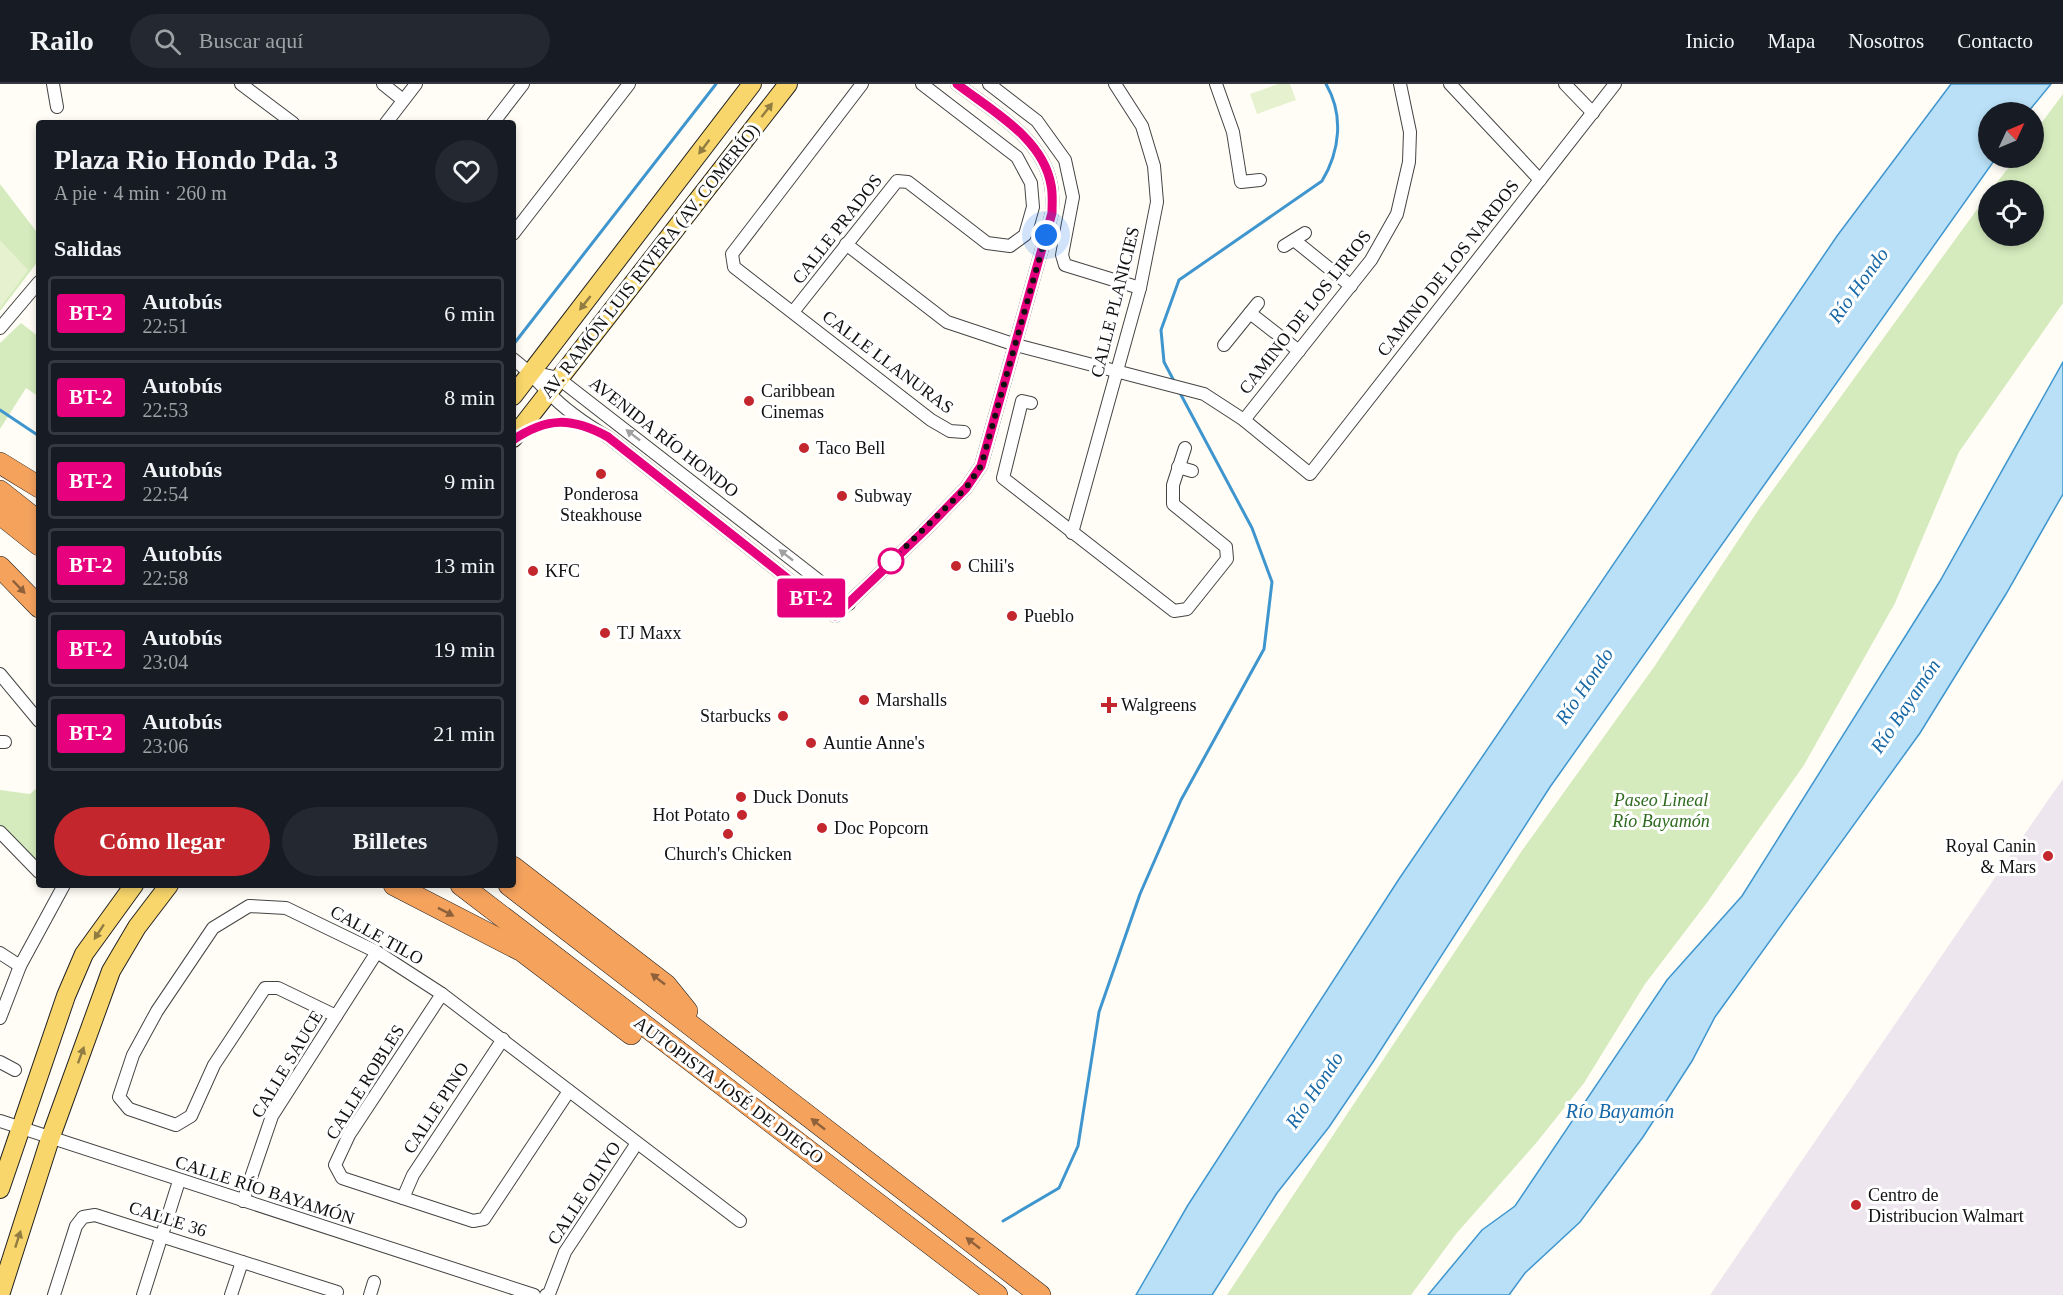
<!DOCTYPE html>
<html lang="es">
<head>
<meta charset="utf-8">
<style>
	:root { --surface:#171b24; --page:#242831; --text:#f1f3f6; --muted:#9ea1a6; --line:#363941; --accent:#c4262e }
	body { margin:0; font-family:"Times New Roman",serif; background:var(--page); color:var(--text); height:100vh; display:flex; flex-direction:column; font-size:22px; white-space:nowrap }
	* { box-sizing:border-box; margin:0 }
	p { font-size:20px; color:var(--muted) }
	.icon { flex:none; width:33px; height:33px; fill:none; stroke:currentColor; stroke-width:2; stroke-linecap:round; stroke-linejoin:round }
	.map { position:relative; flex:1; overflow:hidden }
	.sheet { position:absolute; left:36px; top:36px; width:480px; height:768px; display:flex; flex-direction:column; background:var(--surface); border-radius:6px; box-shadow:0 3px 9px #0003 }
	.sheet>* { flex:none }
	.badge { padding:0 12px; border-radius:4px; font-size:21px; line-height:39px }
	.needle { width:39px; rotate:46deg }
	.controls { position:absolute; left:1978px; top:18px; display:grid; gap:12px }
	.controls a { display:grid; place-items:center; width:66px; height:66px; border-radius:50%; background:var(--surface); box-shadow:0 3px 9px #0003; font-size:30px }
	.you { position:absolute; width:30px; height:30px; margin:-15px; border:4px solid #fff; border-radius:50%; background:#1a73e8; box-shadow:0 0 0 9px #1a73e833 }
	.map>.badge { position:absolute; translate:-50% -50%; box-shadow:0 0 0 3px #fff }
	h2 { padding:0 18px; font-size:22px; line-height:54px }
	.round { display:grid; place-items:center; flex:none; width:63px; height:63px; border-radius:32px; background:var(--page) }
	.headline { display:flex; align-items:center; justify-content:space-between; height:102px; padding:0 18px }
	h1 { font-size:28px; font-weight:700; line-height:45px }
	.primary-button { display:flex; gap:12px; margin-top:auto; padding:12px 18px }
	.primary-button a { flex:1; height:69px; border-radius:36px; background:var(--accent); color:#fff; font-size:24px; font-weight:700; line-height:69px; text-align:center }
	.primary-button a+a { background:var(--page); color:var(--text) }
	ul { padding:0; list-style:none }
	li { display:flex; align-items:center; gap:18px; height:75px; margin:0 12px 9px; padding:0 6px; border:3px solid var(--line); border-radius:6px }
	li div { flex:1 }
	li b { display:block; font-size:22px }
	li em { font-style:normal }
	li .badge { min-width:66px; font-weight:700; text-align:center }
	header { display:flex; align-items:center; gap:36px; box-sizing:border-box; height:84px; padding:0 30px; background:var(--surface); border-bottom:2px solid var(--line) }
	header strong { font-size:28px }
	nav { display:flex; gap:33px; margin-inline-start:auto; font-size:21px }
	.search { width:420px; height:54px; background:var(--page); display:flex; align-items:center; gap:15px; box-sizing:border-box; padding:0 21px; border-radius:33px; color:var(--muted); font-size:22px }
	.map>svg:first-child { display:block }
</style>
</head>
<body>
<header>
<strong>Railo</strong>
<div class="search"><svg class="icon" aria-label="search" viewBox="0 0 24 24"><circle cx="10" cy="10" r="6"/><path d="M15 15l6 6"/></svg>Buscar aquí</div>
<nav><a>Inicio</a><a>Mapa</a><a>Nosotros</a><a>Contacto</a></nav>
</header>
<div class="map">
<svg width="2063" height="1211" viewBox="0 0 2063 1211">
	<rect width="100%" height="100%" fill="#fffdf5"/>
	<polygon fill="#eee6ef" points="2063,695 2063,1211 1710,1211 2048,716"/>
	<g fill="#d5ebbd">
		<polygon points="2063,10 2063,219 1959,368 1895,519 1804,681 1706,820 1645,900 1584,999 1537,1058 1456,1150 1411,1211 1227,1211 1521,768 1654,583 1759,425 1989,109 1989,152 2034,152 2034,106 1991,106 2016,74 2034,74 2034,49"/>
		<polygon points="0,100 39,151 39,176 0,227"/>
		<polygon points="21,239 39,253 39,313 26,304 0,345 0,259"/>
		<polygon points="39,702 39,781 0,742 0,706 30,710"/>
	</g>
	<g fill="#e6f2cf">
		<polygon points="1278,0 1290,0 1296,16 1257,30 1250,10"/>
		<polygon points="0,156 28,186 0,224"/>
	</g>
	<g fill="#b9e0f7" stroke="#3f96cf" stroke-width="1.5">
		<polygon points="1951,0 2051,0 2028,28 1989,28 1989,74 1996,74 1550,703 1373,978 1329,1043 1277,1109 1212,1211 1136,1211 1188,1121 1399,795 1837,152"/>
		<polygon points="2063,278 2063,410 2006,510 1920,649 1715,933 1692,977 1643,1053 1580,1138 1525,1189 1509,1211 1428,1211 1482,1146 1515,1122 1667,896 1742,812 1940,497"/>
	</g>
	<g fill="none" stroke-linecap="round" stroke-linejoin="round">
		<g stroke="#3f96cf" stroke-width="3">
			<polyline points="513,261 716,0"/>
			<path d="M1174,297L1164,278L1161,246L1179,196L1322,97C1340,67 1344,31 1326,0"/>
			<polyline points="0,326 39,352"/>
			<polyline points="1003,1137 1059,1104 1078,1062 1099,928 1140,810 1181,716 1264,565 1272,498 1252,444 1180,309"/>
		</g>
		<g stroke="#444" stroke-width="14">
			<g id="minor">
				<polyline points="53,0 57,23"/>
				<polyline points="241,0 293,39"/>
				<polyline points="383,0 403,16"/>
				<polyline points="862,0 732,170 734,183 931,336 950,347 964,348"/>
				<polyline points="989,0 1037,37 1065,76 1073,113 1062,171 1065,181 1140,204"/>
				<polyline points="1216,0 1233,48 1241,98 1260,96"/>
				<polyline points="1450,0 1540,96"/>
				<polyline points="1565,0 1593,29"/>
				<polyline points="386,39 416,0"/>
				<polyline points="493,39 523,0"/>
				<polyline points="513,150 629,0"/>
				<polyline points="1294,156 1351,202"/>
				<polyline points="846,160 947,238 1016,261 1204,310 1244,336 1310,390 1615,0"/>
				<polyline points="1284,162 1305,149"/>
				<polyline points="793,228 897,97 908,98 987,159 1010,162 1025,151 1033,123 1031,99 1017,73 922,0"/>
				<polyline points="1250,229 1299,267"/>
				<polyline points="0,244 39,198"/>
				<polyline points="1224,261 1258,219"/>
				<path d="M513,275C529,287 534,294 547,307C564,325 587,341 608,353L835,532L924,447L966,404L981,382L1052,129C1052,120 1053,110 1051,101C1043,54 992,27 957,0"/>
				<polyline points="532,288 558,294 849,520"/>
				<polyline points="1031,319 1022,317 1003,394 1174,527 1187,525 1227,475 1226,463 1173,420 1173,401 1185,364"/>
				<polyline points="1244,336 1371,176 1397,130 1409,78 1410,48 1400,0"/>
				<polyline points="1178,383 1192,387"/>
				<polyline points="1072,449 1140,204 1157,118 1154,82 1142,42 1115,0"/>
				<polyline points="0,590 39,637"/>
				<polyline points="0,658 5,658"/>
				<polyline points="0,748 39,788"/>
				<polyline points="0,869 20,882"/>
				<polyline points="442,910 349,1051 335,1081 342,1094 473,1137 484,1135 569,1007"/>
				<polyline points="336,932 278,904 265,904 214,981 191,1032 176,1041 129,1025 119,1013 133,971 157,927 213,844 249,822 286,824 377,868 442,910 740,1137"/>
				<polyline points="0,934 20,882 64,801"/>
				<polyline points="0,978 15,986"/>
				<polyline points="0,1037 534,1211"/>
				<polyline points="403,1114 413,1091 503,955"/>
				<polyline points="243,1117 272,1032 377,868"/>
				<polyline points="54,1211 76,1142 83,1133 95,1131 337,1208"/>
				<polyline points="143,1211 179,1097"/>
				<polyline points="231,1211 242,1178"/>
				<polyline points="370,1211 374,1198"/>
				<polyline points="546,1211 549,1210 565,1168 637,1059"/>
			</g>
		</g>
		<g stroke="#222" stroke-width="20">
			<g id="primary">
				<polyline points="513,312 752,0"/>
				<polyline points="513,354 788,0"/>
				<polyline points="0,1105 66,912 84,870 134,801"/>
				<polyline points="0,1211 50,1055 111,887 137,843 169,801"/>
			</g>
		</g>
		<g stroke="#222" stroke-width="22">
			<g id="motorway">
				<polyline points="0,379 39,403"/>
				<polyline points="0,407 39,438"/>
				<polyline points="0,430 39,461"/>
				<polyline points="0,483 39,523"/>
				<polyline points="513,783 666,901 687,927"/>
				<polyline points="394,801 522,867 631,950"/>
				<polyline points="461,801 997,1211"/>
				<polyline points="509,801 1040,1211"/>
			</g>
		</g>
		<use href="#minor" stroke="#fff" stroke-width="12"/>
		<use href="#primary" stroke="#f9d66b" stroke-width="18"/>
		<use href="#motorway" stroke="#f5a25d" stroke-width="21"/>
	</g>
	<defs><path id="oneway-solid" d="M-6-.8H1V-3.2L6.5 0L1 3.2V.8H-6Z" transform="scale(1.5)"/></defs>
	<g fill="#917d42">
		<use href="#oneway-solid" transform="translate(767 26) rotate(-52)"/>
		<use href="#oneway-solid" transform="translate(704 63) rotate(127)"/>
		<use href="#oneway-solid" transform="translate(585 219) rotate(128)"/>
		<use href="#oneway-solid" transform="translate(99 848) rotate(123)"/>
		<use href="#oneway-solid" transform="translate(81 971) rotate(-70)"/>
		<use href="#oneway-solid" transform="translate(18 1155) rotate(-72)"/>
	</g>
	<g fill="#a0a0a0">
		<use href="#oneway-solid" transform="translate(633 351) rotate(-142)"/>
		<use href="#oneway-solid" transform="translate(786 471) rotate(-142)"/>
	</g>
	<g fill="#8e613b">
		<use href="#oneway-solid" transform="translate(19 503) rotate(46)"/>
		<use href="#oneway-solid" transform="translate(446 828) rotate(27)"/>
		<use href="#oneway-solid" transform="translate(658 895) rotate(-142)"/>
		<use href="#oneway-solid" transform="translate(818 1040) rotate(-142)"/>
		<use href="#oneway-solid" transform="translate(973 1159) rotate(-142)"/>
	</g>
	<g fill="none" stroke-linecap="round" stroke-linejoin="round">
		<g stroke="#fff" stroke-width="14">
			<path id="line" d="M513,356C547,333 572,333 608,353L835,532L924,447L966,404L981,382L1052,129C1052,120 1053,110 1051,101C1043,54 992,27 957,0"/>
		</g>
		<use href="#line" stroke="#e6007e" stroke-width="9"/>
		<polyline stroke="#111" stroke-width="6" stroke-dasharray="0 10.8" points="891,477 966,404 981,382 1046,151"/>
	</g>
	<g fill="#c4262e" stroke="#fff" stroke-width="2">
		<circle cx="749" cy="317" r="6"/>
		<circle cx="804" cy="364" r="6"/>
		<circle cx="601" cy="390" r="6"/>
		<circle cx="842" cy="412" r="6"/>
		<circle cx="956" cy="482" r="6"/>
		<circle cx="533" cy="487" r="6"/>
		<circle cx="1012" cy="532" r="6"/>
		<circle cx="605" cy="549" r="6"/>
		<circle cx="864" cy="616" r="6"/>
		<path d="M1106 612h6v6h6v6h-6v6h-6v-6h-6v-6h6z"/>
		<circle cx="783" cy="632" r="6"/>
		<circle cx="811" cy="659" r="6"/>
		<circle cx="741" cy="713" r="6"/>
		<circle cx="742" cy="731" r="6"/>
		<circle cx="822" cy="744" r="6"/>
		<circle cx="728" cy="750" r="6"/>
		<circle cx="2048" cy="772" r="6"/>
		<circle cx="1856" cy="1121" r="6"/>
	</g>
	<circle fill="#fff" stroke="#e6007e" stroke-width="3" cx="891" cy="477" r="12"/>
	<g text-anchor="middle" stroke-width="6" stroke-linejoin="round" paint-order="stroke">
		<g font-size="18" fill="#111" stroke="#fff">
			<text transform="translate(837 145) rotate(-52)" y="6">CALLE PRADOS</text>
			<text transform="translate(650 177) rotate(-52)" y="6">AV. RAMÓN LUIS RIVERA (AV. COMERÍO)</text>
			<text transform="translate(1448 184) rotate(-52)" y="6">CAMINO DE LOS NARDOS</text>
			<text transform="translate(1115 218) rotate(-76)" y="6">CALLE PLANICIES</text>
			<text transform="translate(1305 228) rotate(-52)" y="6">CAMINO DE LOS LIRIOS</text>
			<text transform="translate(888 278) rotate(37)" y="6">CALLE LLANURAS</text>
			<text transform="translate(664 353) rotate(38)" y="6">AVENIDA RÍO HONDO</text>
			<text transform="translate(377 851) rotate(29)" y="6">CALLE TILO</text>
			<text transform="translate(287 980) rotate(-59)" y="6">CALLE SAUCE</text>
			<text transform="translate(365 998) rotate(-58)" y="6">CALLE ROBLES</text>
			<text transform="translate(729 1006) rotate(37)" y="6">AUTOPISTA JOSÉ DE DIEGO</text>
			<text transform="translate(436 1024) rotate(-57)" y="6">CALLE PINO</text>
			<text transform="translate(265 1106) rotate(18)" y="6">CALLE RÍO BAYAMÓN</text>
			<text transform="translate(584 1109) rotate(-57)" y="6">CALLE OLIVO</text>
			<text transform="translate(168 1135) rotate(18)" y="6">CALLE 36</text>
		</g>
		<g font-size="18" fill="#111" stroke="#fff" text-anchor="start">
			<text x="761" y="313">Caribbean<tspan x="761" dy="21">Cinemas</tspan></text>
			<text x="816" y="370">Taco Bell</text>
			<text x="601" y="416" text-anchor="middle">Ponderosa<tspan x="601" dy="21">Steakhouse</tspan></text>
			<text x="854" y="418">Subway</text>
			<text x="968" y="488">Chili's</text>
			<text x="545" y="493">KFC</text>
			<text x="1024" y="538">Pueblo</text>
			<text x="617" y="555">TJ Maxx</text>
			<text x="876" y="622">Marshalls</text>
			<text x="1121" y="627">Walgreens</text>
			<text x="771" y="638" text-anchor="end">Starbucks</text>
			<text x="823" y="665">Auntie Anne's</text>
			<text x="753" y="719">Duck Donuts</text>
			<text x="730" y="737" text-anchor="end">Hot Potato</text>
			<text x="834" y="750">Doc Popcorn</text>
			<text x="2036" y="768" text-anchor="end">Royal Canin<tspan x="2036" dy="21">&amp; Mars</tspan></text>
			<text x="728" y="776" text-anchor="middle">Church's Chicken</text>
			<text x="1868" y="1117">Centro de<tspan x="1868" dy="21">Distribucion Walmart</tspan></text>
		</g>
		<g font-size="18" font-style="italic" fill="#2f6b1f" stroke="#fff">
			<text x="1661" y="722">Paseo Lineal<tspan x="1661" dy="21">Río Bayamón</tspan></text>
		</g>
		<g font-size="20" font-style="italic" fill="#1768a6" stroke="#fff">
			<text transform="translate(1858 201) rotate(-54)" y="7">Río Hondo</text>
			<text transform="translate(1584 602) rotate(-56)" y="7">Río Hondo</text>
			<text transform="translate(1905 622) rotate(-56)" y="7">Río Bayamón</text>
			<text transform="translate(1314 1006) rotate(-56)" y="7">Río Hondo</text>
			<text x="1620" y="1034">Río Bayamón</text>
		</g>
	</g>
</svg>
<div class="controls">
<a><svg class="needle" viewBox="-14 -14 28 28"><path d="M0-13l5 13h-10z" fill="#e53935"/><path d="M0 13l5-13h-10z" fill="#9ea1a6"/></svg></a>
<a><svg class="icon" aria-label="locate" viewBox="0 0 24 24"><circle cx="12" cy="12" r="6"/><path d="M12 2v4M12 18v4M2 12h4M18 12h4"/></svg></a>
</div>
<div class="you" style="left:1046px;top:151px"></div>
<b class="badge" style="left:811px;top:514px;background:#e6007e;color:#fff">BT-2</b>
<section class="sheet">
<div class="headline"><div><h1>Plaza Rio Hondo Pda. 3</h1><p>A pie · 4 min · 260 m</p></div><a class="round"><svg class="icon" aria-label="heart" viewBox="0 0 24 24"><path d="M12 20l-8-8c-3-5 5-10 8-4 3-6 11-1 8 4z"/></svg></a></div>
<h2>Salidas</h2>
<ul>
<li><span class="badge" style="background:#e6007e;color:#fff">BT-2</span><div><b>Autobús</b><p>22:51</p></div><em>6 min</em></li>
<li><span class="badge" style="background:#e6007e;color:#fff">BT-2</span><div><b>Autobús</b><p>22:53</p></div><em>8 min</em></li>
<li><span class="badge" style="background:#e6007e;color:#fff">BT-2</span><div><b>Autobús</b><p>22:54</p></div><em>9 min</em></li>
<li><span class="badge" style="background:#e6007e;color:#fff">BT-2</span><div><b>Autobús</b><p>22:58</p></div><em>13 min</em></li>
<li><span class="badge" style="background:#e6007e;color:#fff">BT-2</span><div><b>Autobús</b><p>23:04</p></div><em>19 min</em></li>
<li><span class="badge" style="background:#e6007e;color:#fff">BT-2</span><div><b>Autobús</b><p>23:06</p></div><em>21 min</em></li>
</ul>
<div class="primary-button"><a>Cómo llegar</a><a>Billetes</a></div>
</section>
</div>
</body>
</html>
